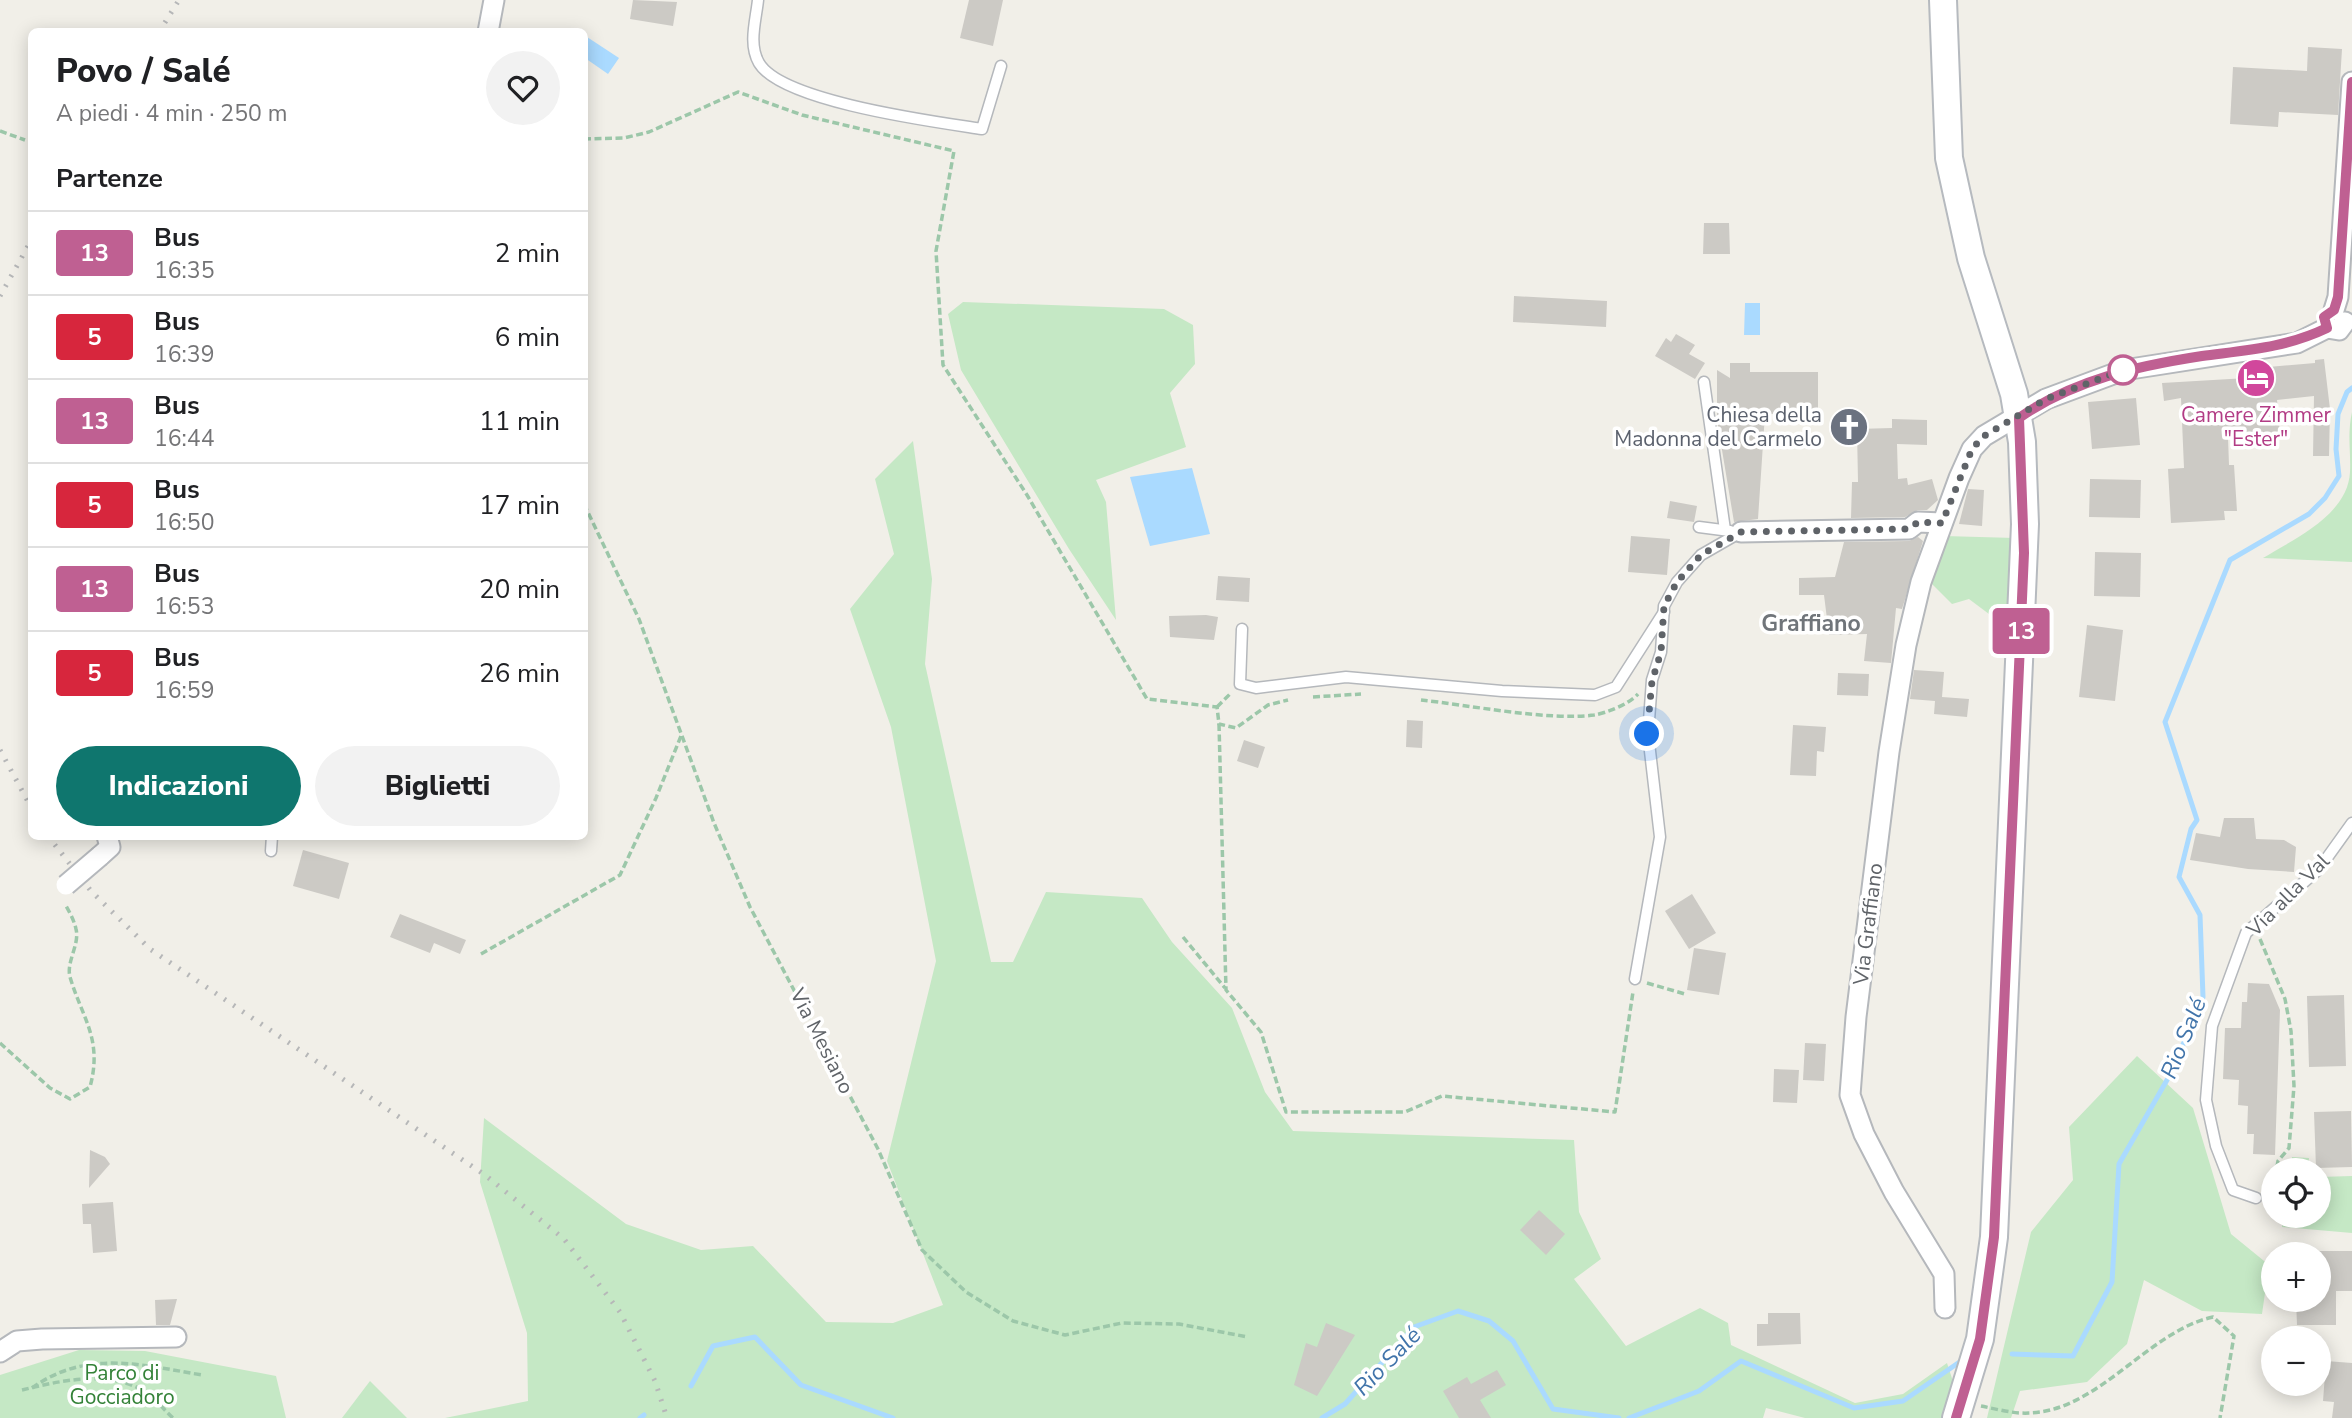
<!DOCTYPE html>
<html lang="it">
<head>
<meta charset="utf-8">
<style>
	:root { --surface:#fff; --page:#f2f2f2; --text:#202124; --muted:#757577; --line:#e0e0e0; --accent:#0f766e }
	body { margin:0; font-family:"Nunito Sans",sans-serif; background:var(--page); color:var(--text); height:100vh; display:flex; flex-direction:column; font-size:26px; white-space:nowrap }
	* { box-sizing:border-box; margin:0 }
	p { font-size:23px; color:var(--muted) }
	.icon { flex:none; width:38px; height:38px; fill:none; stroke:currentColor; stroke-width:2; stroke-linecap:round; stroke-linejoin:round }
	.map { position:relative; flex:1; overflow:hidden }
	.sheet { position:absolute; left:28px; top:28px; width:560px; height:812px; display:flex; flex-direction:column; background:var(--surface); border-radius:10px; box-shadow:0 4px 18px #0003 }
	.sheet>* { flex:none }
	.badge { padding:0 14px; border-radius:5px; font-size:24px; line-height:46px }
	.fabs { position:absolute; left:2261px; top:1158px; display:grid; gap:14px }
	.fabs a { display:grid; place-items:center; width:70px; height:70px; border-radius:50%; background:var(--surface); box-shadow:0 4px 18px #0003; font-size:35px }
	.you { position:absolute; width:35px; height:35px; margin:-18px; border:5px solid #fff; border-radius:50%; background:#1a73e8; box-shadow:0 0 0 10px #1a73e833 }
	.map>.badge { position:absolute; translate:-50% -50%; box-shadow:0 0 0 4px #fff }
	h2 { padding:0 28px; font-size:26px; line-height:63px }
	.round { display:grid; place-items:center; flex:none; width:74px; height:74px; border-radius:37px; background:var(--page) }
	.summary { display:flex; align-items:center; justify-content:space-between; height:119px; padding:0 28px }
	h1 { font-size:33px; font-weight:800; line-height:52px }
	.action { display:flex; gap:14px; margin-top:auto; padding:14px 28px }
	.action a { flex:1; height:80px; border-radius:42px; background:var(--accent); color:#fff; font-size:28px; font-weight:800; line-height:80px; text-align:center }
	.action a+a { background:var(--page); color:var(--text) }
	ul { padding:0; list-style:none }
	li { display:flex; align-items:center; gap:21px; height:84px; padding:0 28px; border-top:2px solid var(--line) }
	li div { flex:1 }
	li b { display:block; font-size:26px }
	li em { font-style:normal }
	li .badge { min-width:77px; font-weight:700; text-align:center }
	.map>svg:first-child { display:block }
</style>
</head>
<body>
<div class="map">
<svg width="2352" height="1418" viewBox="0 0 2352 1418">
	<rect width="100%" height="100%" fill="#f1efe8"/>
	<g fill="#c5e8c5">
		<polygon points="963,302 1164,309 1193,325 1195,364 1170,393 1186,447 1096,480 1106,502 1116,620 1069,549 961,370 948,314"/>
		<path d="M2352,412V562L2263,558C2294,539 2348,515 2350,472C2351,451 2347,435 2352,412Z"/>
		<polygon points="913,441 932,579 925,664 991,962 1013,962 1046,892 1142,898 1172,942 1232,1008 1265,1092 1293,1131 1574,1140 1579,1212 1601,1259 1574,1279 1626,1346 1700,1308 1728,1323 1731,1345 1855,1403 1903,1394 1947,1363 1959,1400 1951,1418 1805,1418 1766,1408 1763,1418 445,1418 528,1401 527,1333 480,1182 484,1118 626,1224 701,1250 753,1246 826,1322 893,1323 943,1305 887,1161 936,961 891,727 850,609 894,554 875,479"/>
		<polygon points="1944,536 2015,538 2005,626 1969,599 1952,604 1929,581"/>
		<polygon points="2137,1056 2193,1108 2231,1234 2269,1265 2262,1314 2202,1311 2144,1280 2127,1344 2087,1382 2020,1391 2011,1418 1987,1418 2031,1232 2073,1180 2069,1127"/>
		<polygon points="2292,1157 2309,1158 2308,1171 2290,1171"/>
		<polygon points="2352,1176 2352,1233 2282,1227 2283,1216 2319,1216 2319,1177"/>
		<polygon points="79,1350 145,1351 276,1376 286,1418 0,1418 0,1375"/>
		<polygon points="370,1381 407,1418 342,1418"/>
	</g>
	<g fill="#aadaff">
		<polygon points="587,37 619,58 608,74 585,58"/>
		<polygon points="1745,303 1760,303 1760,335 1744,335"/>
		<polygon points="1192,468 1210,534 1150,546 1130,477"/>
	</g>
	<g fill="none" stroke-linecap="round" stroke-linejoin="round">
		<g stroke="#aadaff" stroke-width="5">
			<polyline points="2012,1354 2073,1356 2112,1282 2119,1164 2171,1073 2203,997 2200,915 2179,877 2191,829 2197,820 2165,722 2230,560 2309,514 2325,498 2339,476 2336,449 2338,414 2347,392 2352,388"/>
			<polyline points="691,1386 713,1346 755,1337 801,1385 893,1418"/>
			<polyline points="640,1418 644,1415"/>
			<polyline points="1322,1418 1345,1404 1414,1327 1458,1311 1489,1321 1513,1341 1553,1409 1619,1418"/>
			<polyline points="1629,1418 1699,1391 1741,1361 1854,1408 1903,1401 1961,1361"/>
		</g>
	</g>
	<g fill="#cccac5">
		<polygon points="633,0 677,2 673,26 630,19"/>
		<polygon points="969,0 1003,0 993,46 960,38"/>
		<polygon points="2308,47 2342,49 2338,115 2279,112 2278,127 2230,124 2233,67 2307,71"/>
		<polygon points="1704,223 1729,223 1730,254 1703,254"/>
		<polygon points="1514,296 1607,301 1606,327 1513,322"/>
		<polygon points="1676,334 1695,345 1689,354 1705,363 1695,379 1655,356 1666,338 1671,342"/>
		<polygon points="2324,359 2330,409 2329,456 2313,456 2314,396 2277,400 2280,433 2228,437 2229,465 2234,465 2237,511 2224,511 2225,520 2171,523 2168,469 2184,468 2181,398 2164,401 2162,383 2247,378 2246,369 2315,363 2315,360"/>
		<polygon points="1730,363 1750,363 1750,372 1818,372 1818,414 1765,414 1758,519 1734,522 1717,420 1717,370 1730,378"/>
		<polygon points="2136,398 2140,445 2092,449 2088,402"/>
		<polygon points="1892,419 1927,420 1927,445 1897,444 1898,479 1907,478 1908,485 1932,479 1938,500 1927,510 1918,510 1905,517 1851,518 1852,482 1858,482 1857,429 1892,428"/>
		<polygon points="2090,479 2141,480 2140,518 2089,517"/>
		<polygon points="1968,489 1984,490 1982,526 1959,524"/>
		<polygon points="1670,501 1697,506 1694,522 1667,518"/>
		<polygon points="1631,536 1670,539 1667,575 1628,572"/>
		<polygon points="1918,537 1923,541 1902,609 1896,608 1891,663 1864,661 1867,634 1829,635 1824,595 1799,595 1799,578 1835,577 1844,542 1909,541"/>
		<polygon points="2095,552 2141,553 2140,597 2094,596"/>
		<polygon points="1218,576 1250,578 1249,602 1216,600"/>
		<polygon points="1206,615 1218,617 1214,640 1170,637 1169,616"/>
		<polygon points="2087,625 2123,630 2115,701 2079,697"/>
		<polygon points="1914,670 1944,672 1942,697 1969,699 1967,717 1934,714 1935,701 1910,699"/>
		<polygon points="1838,673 1869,674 1868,696 1837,695"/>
		<polygon points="1407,720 1423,721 1422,748 1406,747"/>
		<polygon points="1793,725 1826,727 1824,752 1817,751 1816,776 1790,775"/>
		<polygon points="1244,740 1265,747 1258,768 1237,761"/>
		<polygon points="2224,818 2254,818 2256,839 2284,840 2296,847 2294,872 2248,869 2190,860 2196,833 2220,837"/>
		<polygon points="303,850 349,863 339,899 293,886"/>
		<polygon points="1692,894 1716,933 1689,949 1665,911"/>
		<polygon points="400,914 466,940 460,954 434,943 430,953 390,937"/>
		<polygon points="1694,948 1726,953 1719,995 1687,990"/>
		<polygon points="2248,983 2269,984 2280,1010 2275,1155 2253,1154 2254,1134 2247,1134 2248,1106 2238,1105 2239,1080 2223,1079 2225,1028 2241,1028 2242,1002 2247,1002"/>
		<polygon points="2344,995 2346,1066 2309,1067 2307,996"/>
		<polygon points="1805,1043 1826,1044 1824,1081 1803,1080"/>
		<polygon points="1774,1069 1799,1070 1797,1103 1773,1102"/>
		<polygon points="2351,1111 2352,1167 2316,1168 2314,1112"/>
		<polygon points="90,1150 105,1157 110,1164 89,1188"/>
		<polygon points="113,1202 117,1251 93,1253 91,1224 83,1224 82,1204"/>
		<polygon points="1539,1210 1565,1234 1546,1255 1520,1230"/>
		<polygon points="2319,1251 2352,1251 2352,1291 2336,1291 2336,1325 2297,1325 2296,1300 2319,1300"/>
		<polygon points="177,1299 170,1325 156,1325 155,1300"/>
		<polygon points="1768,1313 1800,1313 1801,1344 1757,1346 1757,1324 1768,1324"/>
		<polygon points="1326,1323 1355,1335 1317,1396 1294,1385 1306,1343 1317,1347"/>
		<polygon points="2326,1361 2352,1363 2352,1418 2332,1418 2334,1402 2323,1401"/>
		<polygon points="1497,1370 1506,1385 1480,1400 1491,1418 1459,1418 1443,1391 1467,1377 1471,1384"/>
	</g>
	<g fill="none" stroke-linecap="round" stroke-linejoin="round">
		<g stroke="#b5b8bc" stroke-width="13">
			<g id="lane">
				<path d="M758,0C756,20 748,44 759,63C782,102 937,122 982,129L1001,66"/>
				<polyline points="1704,382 1725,530"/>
				<polyline points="1699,527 1730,531"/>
				<polyline points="1242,629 1240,684 1256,688 1346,677 1502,691 1595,695 1616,687 1664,612"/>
				<polyline points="271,851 272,836"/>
				<polyline points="1635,979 1660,837 1648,734 1652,680 1661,652 1664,606 1677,582 1701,555 1741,532"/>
				<polyline points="2256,1198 2233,1190 2216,1146 2206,1100 2212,1026 2246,933 2319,869 2352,823"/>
			</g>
		</g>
		<g stroke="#b5b8bc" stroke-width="23">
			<g id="street">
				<polyline points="488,32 494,0"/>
				<polyline points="2334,310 2338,297 2352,82"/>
				<polyline points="2327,328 2339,330 2345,322"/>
				<polyline points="1741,532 1909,529 1918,522 1942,523"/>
				<polyline points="100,856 110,847 107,836"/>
				<polyline points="1945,1308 1944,1274 1894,1192 1864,1134 1850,1095 1856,1017 1889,752 1906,645 1921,582 1959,478 1972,449 1984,436 2046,399 2124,370 2297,343 2327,328"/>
				<polyline points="0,1352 17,1341 42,1339 176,1337"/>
			</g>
		</g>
		<g stroke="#b6babf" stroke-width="30">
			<polyline id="secondary" points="1943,0 1949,158 1971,258 2014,394 2022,442 2025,524 1994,1237 1980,1339 1956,1418"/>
		</g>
		<g stroke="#9cc7a9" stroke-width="3.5" stroke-dasharray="7 3.5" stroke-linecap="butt">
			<polyline points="0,131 25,140"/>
			<polyline points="584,139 624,138 649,132 738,92 802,115 954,151 936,251 943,365 1027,495 1147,699 1217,707 1219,724 1236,728 1268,705 1288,700"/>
			<polyline points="584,504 639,619 714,823 750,907 878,1149 922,1250 966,1292 1013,1321 1065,1335 1122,1323 1179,1324 1248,1337"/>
			<polyline points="1313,697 1361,694"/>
			<path d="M1421,700C1468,705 1549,721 1594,715C1607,713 1629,704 1638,694"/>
			<polyline points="1217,707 1231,693"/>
			<polyline points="1219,724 1226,990 1261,1032 1286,1112 1405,1112 1442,1096 1615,1112 1633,992"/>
			<polyline points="1183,937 1225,988"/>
			<polyline points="2260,939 2285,999 2291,1031 2294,1086 2289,1148 2278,1161 2276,1171"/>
			<polyline points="481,954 620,875 656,798 681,736"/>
			<polyline points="1647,983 1685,994"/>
			<path d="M0,1043L50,1088L70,1099L90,1087C103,1039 82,1018 70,977C66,962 80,944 76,929C74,920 69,911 65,904"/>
			<polyline points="2264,1191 2273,1183"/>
			<path d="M32,1388C86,1349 142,1365 202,1375"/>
			<path d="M22,1390C59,1381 110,1369 145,1392C155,1398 164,1410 173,1418"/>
			<path d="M1981,1406C1996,1409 2014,1414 2029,1413C2099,1411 2148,1331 2213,1317L2234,1336L2220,1418"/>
		</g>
		<use href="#lane" stroke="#fff" stroke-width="10"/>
		<use href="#street" stroke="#fff" stroke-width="19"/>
		<use href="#secondary" stroke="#fff" stroke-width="26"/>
		<g stroke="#b6b7b8" stroke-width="5" stroke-dasharray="2 9" stroke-linecap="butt">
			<polyline points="159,32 179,0"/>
			<polyline points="0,296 32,239"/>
			<polyline points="0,750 32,809"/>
			<polyline points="48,836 91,891 150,949 485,1175 564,1239 620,1312 655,1381 667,1418"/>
		</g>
		<g stroke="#b5b8bc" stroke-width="23" stroke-linecap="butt">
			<polyline id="street-bridge" points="66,885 100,856"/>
		</g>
		<use href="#street-bridge" stroke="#fff" stroke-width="19"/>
	</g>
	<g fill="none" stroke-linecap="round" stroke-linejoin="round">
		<g stroke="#fff" stroke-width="16">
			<path id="line" d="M1956,1418L1980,1339L1994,1237L2024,553L2019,418C2073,380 2137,366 2202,356C2247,350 2285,348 2327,328L2324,317L2334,310L2338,297L2352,82"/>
		</g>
		<use href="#line" stroke="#bf6092" stroke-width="10"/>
		<polyline stroke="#5f6368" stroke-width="7" stroke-dasharray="0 12.6" points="1647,734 1652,681 1661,652 1664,606 1677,582 1701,555 1741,532 1909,529 1918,522 1942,523 1972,449 1984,436 2046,399 2123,370"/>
	</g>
	<defs>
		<g id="hotel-disc" transform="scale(2.0125)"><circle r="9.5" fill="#d1479c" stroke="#fff"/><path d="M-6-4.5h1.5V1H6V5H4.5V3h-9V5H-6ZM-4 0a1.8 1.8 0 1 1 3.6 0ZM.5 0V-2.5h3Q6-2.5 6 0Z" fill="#fff"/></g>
		<g id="church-disc" transform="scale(2.0125)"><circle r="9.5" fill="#6b7280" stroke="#fff"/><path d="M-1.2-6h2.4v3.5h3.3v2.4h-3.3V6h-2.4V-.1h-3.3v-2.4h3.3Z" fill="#fff"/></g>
	</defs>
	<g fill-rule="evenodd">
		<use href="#hotel-disc" x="2256" y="378"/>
		<use href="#church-disc" x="1849" y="427"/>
	</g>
	<circle fill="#fff" stroke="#bf6092" stroke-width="3.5" cx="2123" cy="370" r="14"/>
	<g text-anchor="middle" stroke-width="7" stroke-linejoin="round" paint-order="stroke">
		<g font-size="21" fill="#5b616d" stroke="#fff" text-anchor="end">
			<text x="1822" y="422">Chiesa della<tspan x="1822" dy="24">Madonna del Carmelo</tspan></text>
		</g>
		<g font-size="21" fill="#b23c85" stroke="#fff">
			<text x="2256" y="422">Camere Zimmer<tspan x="2256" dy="24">"Ester"</tspan></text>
		</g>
		<g font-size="21" fill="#5f6368" stroke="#fff">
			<text transform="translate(2288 895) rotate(-45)" y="7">Via alla Val</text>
			<text transform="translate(1868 924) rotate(-83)" y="7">Via Graffiano</text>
			<text transform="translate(822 1041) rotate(63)" y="7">Via Mesiano</text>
		</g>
		<g font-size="21" fill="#348238" stroke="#fff">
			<text x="122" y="1380">Parco di<tspan x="122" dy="24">Gocciadoro</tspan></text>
		</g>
		<g font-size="23" font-weight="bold" fill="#70757a" stroke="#fff">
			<text x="1811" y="631">Graffiano</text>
		</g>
		<g font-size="23" font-style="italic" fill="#4174aa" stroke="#fff">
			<text transform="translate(2183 1038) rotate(-68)" y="8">Rio Salé</text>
			<text transform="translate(1387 1361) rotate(-46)" y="8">Rio Salé</text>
		</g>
	</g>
</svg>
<div class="fabs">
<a><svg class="icon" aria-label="locate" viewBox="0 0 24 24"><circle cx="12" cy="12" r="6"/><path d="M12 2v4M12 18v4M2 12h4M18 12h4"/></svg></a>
<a>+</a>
<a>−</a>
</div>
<div class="you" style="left:1647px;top:734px"></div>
<b class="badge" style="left:2021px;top:631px;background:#bf6092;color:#fff">13</b>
<section class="sheet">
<div class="summary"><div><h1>Povo / Salé</h1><p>A piedi · 4 min · 250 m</p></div><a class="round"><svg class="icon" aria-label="heart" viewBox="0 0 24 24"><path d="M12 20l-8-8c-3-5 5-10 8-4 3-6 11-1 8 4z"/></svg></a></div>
<h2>Partenze</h2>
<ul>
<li><span class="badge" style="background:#bf6092;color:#fff">13</span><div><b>Bus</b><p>16:35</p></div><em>2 min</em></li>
<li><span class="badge" style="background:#d7263d;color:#fff">5</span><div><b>Bus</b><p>16:39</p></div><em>6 min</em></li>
<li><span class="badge" style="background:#bf6092;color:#fff">13</span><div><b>Bus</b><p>16:44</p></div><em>11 min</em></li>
<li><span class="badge" style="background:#d7263d;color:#fff">5</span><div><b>Bus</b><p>16:50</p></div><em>17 min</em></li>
<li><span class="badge" style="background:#bf6092;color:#fff">13</span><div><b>Bus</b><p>16:53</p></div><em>20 min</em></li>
<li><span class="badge" style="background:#d7263d;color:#fff">5</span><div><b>Bus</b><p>16:59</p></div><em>26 min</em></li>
</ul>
<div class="action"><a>Indicazioni</a><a>Biglietti</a></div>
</section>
</div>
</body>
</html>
